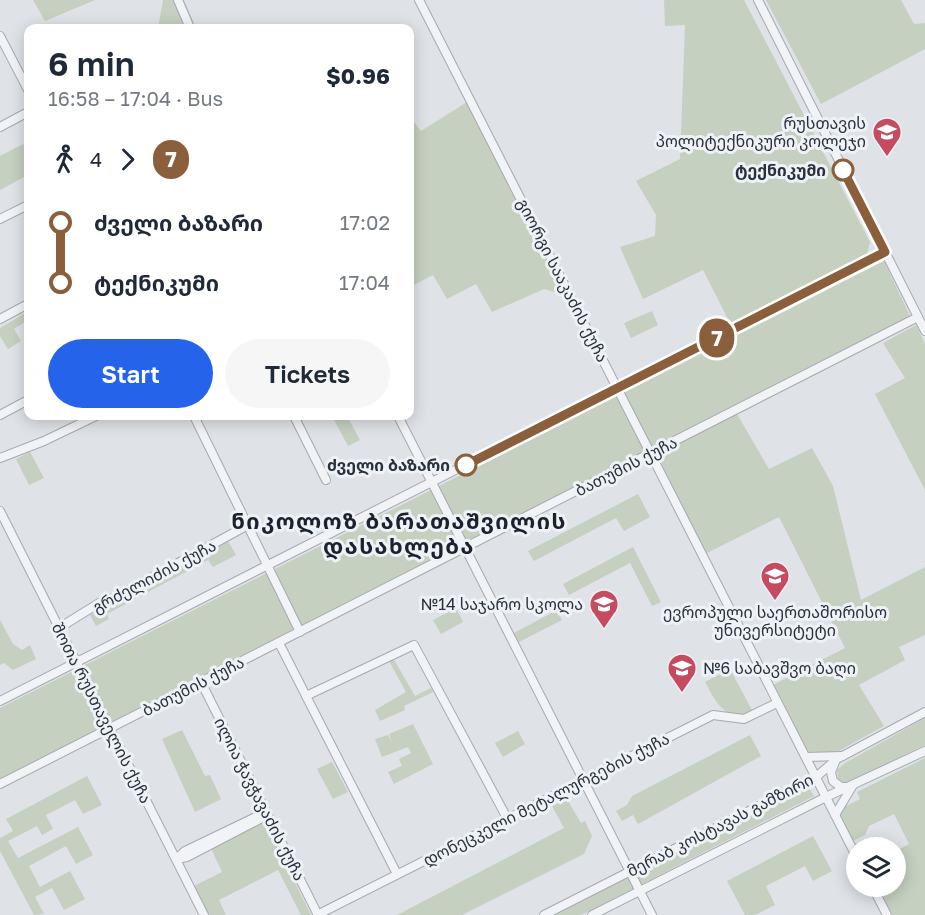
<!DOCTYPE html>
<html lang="en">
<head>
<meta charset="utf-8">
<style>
	:root { --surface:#fff; --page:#f6f6f7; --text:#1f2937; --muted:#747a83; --accent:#2563eb }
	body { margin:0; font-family:"Golos Text","Noto Sans Georgian",sans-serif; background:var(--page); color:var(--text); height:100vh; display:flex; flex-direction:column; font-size:22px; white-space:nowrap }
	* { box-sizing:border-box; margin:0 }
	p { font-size:20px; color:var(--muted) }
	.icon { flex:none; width:33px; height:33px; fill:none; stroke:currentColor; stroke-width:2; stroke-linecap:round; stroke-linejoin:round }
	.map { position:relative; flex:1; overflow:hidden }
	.side { position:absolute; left:24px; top:24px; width:390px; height:396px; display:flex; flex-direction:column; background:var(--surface); border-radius:12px; box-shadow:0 3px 15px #0003 }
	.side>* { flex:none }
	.badge { padding:0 12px; border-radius:20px; font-size:21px; line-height:39px }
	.controls { position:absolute; left:846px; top:837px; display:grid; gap:12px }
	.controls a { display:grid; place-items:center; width:60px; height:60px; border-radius:50%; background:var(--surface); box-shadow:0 3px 15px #0003; font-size:30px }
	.map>.badge { position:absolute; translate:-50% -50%; box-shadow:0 0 0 3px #fff }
	.legs { display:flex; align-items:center; gap:9px; height:66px; padding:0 24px; font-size:20px }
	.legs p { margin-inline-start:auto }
	.overview { display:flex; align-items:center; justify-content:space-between; height:102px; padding:0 24px }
	h1 { font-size:33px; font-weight:600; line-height:45px }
	.primary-button { display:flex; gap:12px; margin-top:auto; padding:12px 24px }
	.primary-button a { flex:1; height:69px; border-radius:36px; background:var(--accent); color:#fff; font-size:24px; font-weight:600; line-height:69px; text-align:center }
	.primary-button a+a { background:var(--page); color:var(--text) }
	ul { padding:0 24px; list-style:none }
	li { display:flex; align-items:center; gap:21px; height:60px; font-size:22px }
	li i { display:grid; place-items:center; width:9px; height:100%; margin:0 8px; background:currentColor }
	li i::after { content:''; width:15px; height:15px; margin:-8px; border:4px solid; border-radius:50%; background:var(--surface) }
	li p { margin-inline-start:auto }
	li:first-child i { background:linear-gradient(#0000 50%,currentColor 0) }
	li:last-child i { background:linear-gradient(currentColor 50%,#0000 0) }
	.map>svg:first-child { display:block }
</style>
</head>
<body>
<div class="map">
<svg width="925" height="915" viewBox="0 0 925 915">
	<rect width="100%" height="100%" fill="#dfe2e7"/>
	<g fill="#c5d0c0">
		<polygon points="33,0 95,0 45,21"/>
		<polygon points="163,0 184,0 196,28 158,28"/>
		<polygon points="664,0 744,0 870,242 867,255 732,327 703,270 643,299 620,247 655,236 656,215 636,181 680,159 685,25 665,26"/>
		<polygon points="766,0 901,0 914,24 925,23 925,49 821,104"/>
		<polygon points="467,102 565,295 544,289 492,312 476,284 447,299 433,275 410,287 410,117 421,131"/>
		<polygon points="23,144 28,154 28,175 0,190 0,156"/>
		<polygon points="884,261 910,316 0,780 0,708"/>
		<polygon points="652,311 658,325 631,338 624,323"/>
		<polygon points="27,312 28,320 14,329 21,341 8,349 0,336 0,328"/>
		<polygon points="916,325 925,344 925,490 875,394 905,378 883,343"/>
		<polygon points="737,414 769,469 812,448 833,486 861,600 925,567 925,635 899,647 905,660 859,685 884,726 835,753 825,752 811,758 771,686 845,648 779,517 705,554 657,454"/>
		<polygon points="332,416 352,416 348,418 360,440 348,446"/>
		<polygon points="30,452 44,478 29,485 16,459"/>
		<polygon points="638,494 650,517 624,531 616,518 534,561 528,551"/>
		<polygon points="228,541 236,555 213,567 208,560 107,614 109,619 96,626 90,615"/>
		<polygon points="633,547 661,602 652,606 630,563 569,595 563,584"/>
		<polygon points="456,608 463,622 441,634 433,620"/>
		<polygon points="557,610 562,620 519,642 514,633"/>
		<polygon points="0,620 13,644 22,650 30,645 36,659 13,670 4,663 0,665"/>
		<polygon points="393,658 415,696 431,688 433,692 404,706 405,710 380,721 375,710 406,692 389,661"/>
		<path d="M730,669L753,712C726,724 716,702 705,682Z"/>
		<polygon points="925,718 925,745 847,783 838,780 837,770 845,763"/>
		<polygon points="413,724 433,764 394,784 388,772 402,766 399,759 411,753 408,747 382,757 375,739 388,735 392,743 389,734"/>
		<polygon points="182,730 205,776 210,775 221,799 195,812 162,739"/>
		<polygon points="518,731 525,744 503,757 495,743"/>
		<polygon points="750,735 761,756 638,824 633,815 622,821 616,811 627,805 632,796"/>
		<polygon points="925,758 925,915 891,915 876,887 896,886 896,851 909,844 894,814 869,826 865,835 853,841 836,811 860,799 857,792"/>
		<polygon points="332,762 348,792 333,799 317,769"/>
		<polygon points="87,776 102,805 83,814 75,800 46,815 53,829 42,835 37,826 8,841 18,858 78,827 93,855 76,864 66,846 29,866 40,887 70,871 85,899 64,910 52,888 35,897 44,914 34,915 0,851 0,838 13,831 6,819"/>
		<polygon points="808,787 814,796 581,915 553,915"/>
		<polygon points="567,799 581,823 585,821 592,836 584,854 462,915 397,915 564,828 552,806"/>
		<polygon points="264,820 311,915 301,915 278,870 219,900 226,915 206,915 192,887 222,872 210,846"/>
		<polygon points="813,836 832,871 813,881 805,866 766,886 775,905 755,915 745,915 727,881"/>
	</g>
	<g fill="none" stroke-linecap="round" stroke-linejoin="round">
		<g stroke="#a5a9b1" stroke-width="10">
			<g id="minor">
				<polyline points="178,0 190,28"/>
				<polyline points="419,0 856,856"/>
				<polyline points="758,0 925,331"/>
				<polyline points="0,36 28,90"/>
				<polyline points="0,127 28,112"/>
				<polyline points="0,219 28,205"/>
				<polyline points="0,319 28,304"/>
				<polyline points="0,415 28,400"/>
				<polyline points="194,416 300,632"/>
				<polyline points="294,416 326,480"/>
				<polyline points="398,416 652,915"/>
				<polyline points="0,458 44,441 96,416"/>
				<polyline points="0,511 204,915"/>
				<polyline points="59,628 104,600 114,598 248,525"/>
				<polyline points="279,643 397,874"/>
				<polyline points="201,682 318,915"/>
				<polyline points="306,696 414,645 507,818"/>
				<polyline points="0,701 885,252"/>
				<polyline points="806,757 842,756"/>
				<polyline points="835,762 831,772 833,781 841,787 849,787"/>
				<polyline points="0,784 918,317"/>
				<polygon points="266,812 260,819 187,857 176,859 185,851"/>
				<polyline points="835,815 853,785"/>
				<polyline points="872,886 887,915"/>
				<polyline points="317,915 713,715 744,719 777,703"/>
				<polyline points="544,915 816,777 837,759 925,712"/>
				<polyline points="592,915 826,797 925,751"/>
			</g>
		</g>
		<use href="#minor" stroke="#f1f3f6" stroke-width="8"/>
	</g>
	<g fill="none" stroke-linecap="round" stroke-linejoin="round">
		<g stroke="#fff" stroke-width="14">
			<polyline id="line-1" points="466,465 885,252 843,170"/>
		</g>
		<use href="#line-1" stroke="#8b5e3c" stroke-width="9"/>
	</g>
	<defs>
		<g id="university-pin" transform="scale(1.5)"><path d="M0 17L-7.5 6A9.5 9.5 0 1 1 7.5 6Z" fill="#c54b61" stroke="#eef1f5"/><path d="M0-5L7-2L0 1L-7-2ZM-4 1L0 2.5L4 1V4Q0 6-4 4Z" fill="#fff"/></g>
		<g id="school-pin" transform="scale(1.5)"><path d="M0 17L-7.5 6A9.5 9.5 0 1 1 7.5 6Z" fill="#c54b61" stroke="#eef1f5"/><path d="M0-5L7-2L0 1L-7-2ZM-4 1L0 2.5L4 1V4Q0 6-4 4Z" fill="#fff"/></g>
	</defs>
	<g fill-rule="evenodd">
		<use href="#university-pin" x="887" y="132"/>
		<use href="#university-pin" x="775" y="576"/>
		<use href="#school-pin" x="604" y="604"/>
		<use href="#school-pin" x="682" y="668"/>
	</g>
	<g fill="#fff" stroke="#8b5e3c" stroke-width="3">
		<circle cx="843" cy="170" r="10"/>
		<circle cx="466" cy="465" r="10"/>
	</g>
	<g text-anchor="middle" stroke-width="6" stroke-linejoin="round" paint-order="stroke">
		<g font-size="16" fill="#29313d" stroke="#eef1f5" text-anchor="end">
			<text x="866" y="129">რუსთავის<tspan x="866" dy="18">პოლიტექნიკური კოლეჯი</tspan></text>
			<text x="583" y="610">№14 საჯარო სკოლა</text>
			<text x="775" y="618" text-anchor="middle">ევროპული საერთაშორისო<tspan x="775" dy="18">უნივერსიტეტი</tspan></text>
			<text x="703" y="674" text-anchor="start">№6 საბავშვო ბაღი</text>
		</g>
		<g font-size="16" font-weight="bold" fill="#29313d" stroke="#eef1f5" text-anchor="end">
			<text x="826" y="176">ტექნიკუმი</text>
			<text x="450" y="471">ძველი ბაზარი</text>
		</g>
		<g font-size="16" fill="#29313d" stroke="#eef1f5">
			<text transform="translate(563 280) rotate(63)" y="6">გიორგი სააკაძის ქუჩა</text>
			<text transform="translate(626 466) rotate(-27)" y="6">ბათუმის ქუჩა</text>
			<text transform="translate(154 576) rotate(-28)" y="6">გრძელიძის ქუჩა</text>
			<text transform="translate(193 686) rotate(-27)" y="6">ბათუმის ქუჩა</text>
			<text transform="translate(102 713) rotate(63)" y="6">შოთა რუსთაველის ქუჩა</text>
			<text transform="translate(260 799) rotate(63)" y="6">ილია ჭავჭავაძის ქუჩა</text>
			<text transform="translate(546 799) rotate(-27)" y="6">დონეცკელი მეტალურგების ქუჩა</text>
			<text transform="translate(720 825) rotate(-27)" y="6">მერაბ კოსტავას გამზირი</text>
		</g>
		<g font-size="22" font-weight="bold" letter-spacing="1.5" fill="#1b222e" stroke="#eef1f5">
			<text x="399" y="529">ნიკოლოზ ბარათაშვილის<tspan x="399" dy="25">დასახლება</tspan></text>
		</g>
	</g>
</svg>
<div class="controls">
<a><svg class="icon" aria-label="layers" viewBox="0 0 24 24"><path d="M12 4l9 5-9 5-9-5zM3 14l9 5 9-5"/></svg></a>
</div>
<b class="badge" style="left:717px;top:338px;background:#8b5e3c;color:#fff">7</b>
<section class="side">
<div class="overview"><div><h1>6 min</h1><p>16:58 – 17:04 · Bus</p></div><b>$0.96</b></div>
<div class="legs"><svg class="icon" aria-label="walk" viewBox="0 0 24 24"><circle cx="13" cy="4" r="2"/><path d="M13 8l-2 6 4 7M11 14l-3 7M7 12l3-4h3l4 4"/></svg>4<svg class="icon" aria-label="forward" viewBox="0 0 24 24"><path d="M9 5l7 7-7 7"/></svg><b class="badge" style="background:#8b5e3c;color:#fff">7</b></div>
<ul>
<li><i style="color:#8b5e3c"></i><b>ძველი ბაზარი</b><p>17:02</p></li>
<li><i style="color:#8b5e3c"></i><b>ტექნიკუმი</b><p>17:04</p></li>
</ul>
<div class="primary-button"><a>Start</a><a>Tickets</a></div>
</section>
</div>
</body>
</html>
